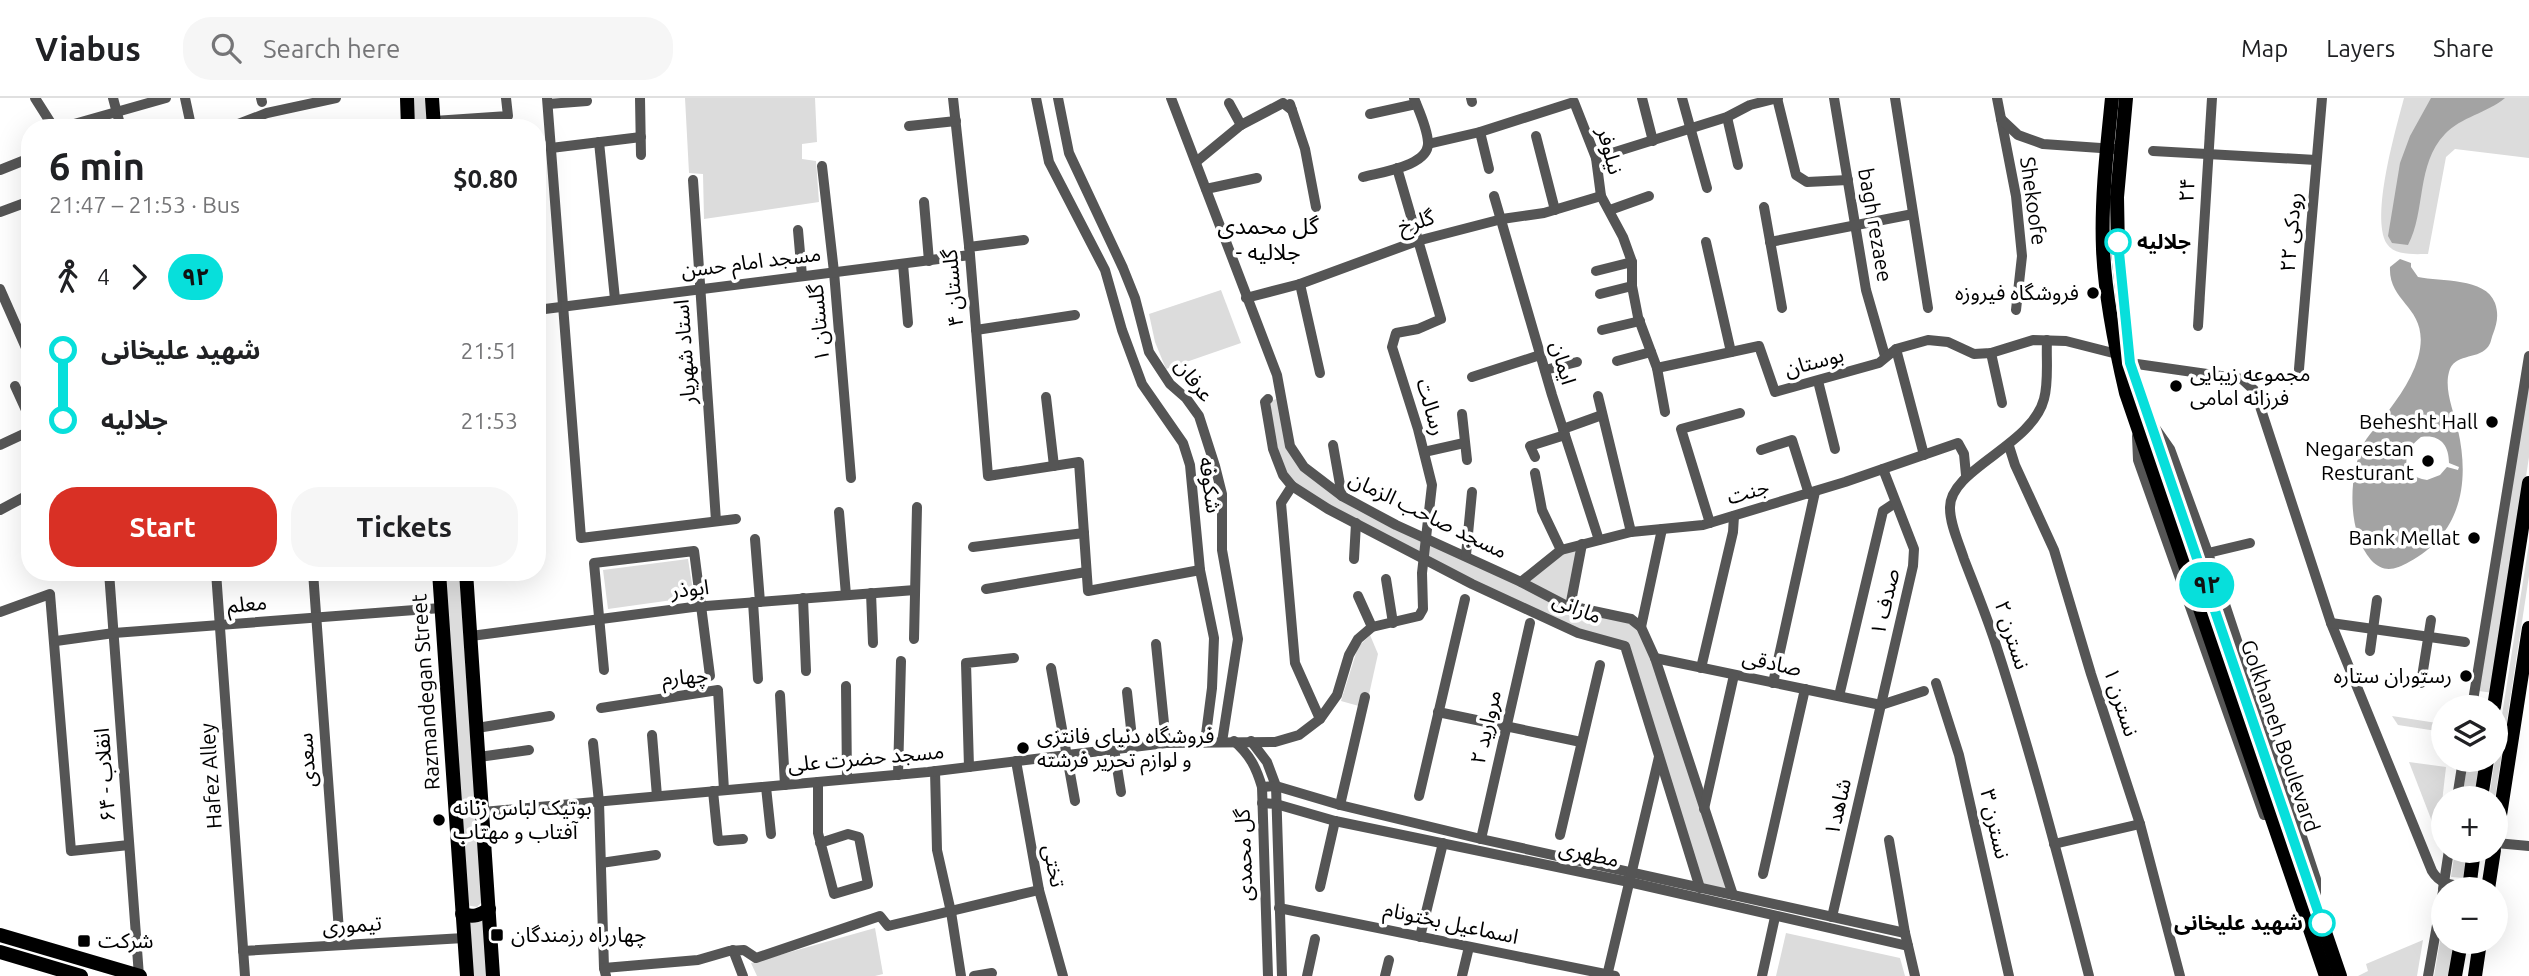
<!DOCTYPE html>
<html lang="en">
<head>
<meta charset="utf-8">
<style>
	:root { --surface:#fff; --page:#f6f6f6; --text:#202124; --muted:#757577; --line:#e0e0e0; --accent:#d93025 }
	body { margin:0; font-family:Ubuntu,"Noto Sans Arabic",sans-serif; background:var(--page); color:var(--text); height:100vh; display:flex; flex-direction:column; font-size:26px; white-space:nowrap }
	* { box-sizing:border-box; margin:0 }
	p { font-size:23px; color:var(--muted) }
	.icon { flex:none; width:38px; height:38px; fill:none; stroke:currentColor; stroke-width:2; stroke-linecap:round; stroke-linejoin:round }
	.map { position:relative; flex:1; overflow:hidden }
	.side { position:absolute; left:21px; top:21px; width:525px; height:462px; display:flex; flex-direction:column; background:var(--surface); border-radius:28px; box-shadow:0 7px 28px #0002 }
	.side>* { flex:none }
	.badge { padding:0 14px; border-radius:23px; font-size:24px; line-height:46px }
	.controls { position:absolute; left:2431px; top:597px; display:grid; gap:14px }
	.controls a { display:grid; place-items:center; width:77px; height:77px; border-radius:50%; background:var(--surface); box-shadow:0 7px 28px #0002; font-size:35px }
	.map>.badge { position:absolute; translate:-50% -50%; box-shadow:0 0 0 4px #fff }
	.legs { display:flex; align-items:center; gap:10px; height:77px; padding:0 28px; font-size:23px }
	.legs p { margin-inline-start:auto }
	.summary { display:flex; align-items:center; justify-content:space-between; height:119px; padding:0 28px }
	h1 { font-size:38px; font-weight:700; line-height:52px }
	.cta { display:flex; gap:14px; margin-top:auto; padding:14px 28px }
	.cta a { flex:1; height:80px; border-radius:28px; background:var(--accent); color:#fff; font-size:28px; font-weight:700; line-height:80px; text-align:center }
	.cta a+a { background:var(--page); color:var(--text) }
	ul { padding:0 28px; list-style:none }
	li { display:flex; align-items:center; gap:24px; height:70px; font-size:26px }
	li i { display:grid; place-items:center; width:10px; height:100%; margin:0 9px; background:currentColor }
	li i::after { content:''; width:18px; height:18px; margin:-9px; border:5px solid; border-radius:50%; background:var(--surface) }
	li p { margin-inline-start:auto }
	li:first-child i { background:linear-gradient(#0000 50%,currentColor 0) }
	li:last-child i { background:linear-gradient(currentColor 50%,#0000 0) }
	header { display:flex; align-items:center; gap:42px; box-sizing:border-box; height:98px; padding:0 35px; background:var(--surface); border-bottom:2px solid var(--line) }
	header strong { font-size:33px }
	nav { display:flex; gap:38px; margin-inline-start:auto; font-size:24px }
	.search { width:490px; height:63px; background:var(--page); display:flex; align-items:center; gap:18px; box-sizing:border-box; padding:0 24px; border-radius:28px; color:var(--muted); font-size:26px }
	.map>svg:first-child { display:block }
</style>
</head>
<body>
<header>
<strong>Viabus</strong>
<div class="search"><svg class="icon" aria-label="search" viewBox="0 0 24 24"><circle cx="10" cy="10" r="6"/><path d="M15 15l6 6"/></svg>Search here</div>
<nav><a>Map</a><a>Layers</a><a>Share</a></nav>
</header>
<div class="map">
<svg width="2529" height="878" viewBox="0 0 2529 878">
	<rect width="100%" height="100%" fill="#fff"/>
	<g fill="#dcdcdc">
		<polygon points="411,0 426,0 428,30 413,30"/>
		<polygon points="685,0 815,0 817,44 802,46 802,61 816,63 819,104 704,121 703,76 689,75"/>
		<path d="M2404,0H2529V60L2455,51L2446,59L2428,156C2416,156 2395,158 2387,146C2370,119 2396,31 2404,0Z"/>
		<polygon points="1221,192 1241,245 1166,271 1155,244 1149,216"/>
		<polygon points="2529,282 2529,359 2493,595 2479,593"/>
		<polygon points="1280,300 1290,350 1305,371 1426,442 1421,459 1328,410 1284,376 1267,304"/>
		<polygon points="1429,443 1529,491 1630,523 1639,531 1652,560 1728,792 1701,788 1628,551 1579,533 1426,460"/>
		<polygon points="2529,445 2529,478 2495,700 2489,700"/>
		<polygon points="1579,449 1568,506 1525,484 1562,454"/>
		<polygon points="688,461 694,499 608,511 603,472"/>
		<polygon points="444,474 459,474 482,804 477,809 466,807"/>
		<polygon points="1370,537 1378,556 1366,610 1341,603 1358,549"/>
		<polygon points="2392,618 2443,626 2443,634 2398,627"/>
		<polygon points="2468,662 2483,662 2477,700 2462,700"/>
		<polygon points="2409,664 2446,669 2438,739"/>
		<polygon points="2455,753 2469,753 2465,780 2451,779"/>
		<polygon points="484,820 488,878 472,878 466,822"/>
		<polygon points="2443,826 2443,844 2454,844 2449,878 2434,878"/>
		<polygon points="875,830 883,876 875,878 757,878 751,865"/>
		<polygon points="1786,835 1900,860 1905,878 1776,878"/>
		<polygon points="2423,842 2417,878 2358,878 2368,873 2366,866"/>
	</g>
	<g fill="#a3a3a3" fill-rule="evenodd">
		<path d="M2431,0H2505C2487,15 2461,19 2445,36C2416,66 2426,113 2408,147L2392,145L2388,138L2400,65L2410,38Z"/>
		<path d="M2400,161L2411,165V169L2418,179C2441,184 2485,179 2495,205C2499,217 2497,225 2493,236C2491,241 2491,246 2487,250C2476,262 2454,255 2449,274C2444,292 2454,314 2458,332C2470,385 2461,436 2409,464C2395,472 2383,475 2371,462C2347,434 2348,377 2364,345C2367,339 2372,334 2377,328C2392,308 2411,285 2418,260C2432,209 2388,207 2390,169ZM2421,339C2440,336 2449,347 2449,365L2459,369L2458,372L2447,369L2440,377L2427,382C2399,378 2402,353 2421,339Z"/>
	</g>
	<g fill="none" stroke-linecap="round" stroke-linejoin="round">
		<g stroke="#555" stroke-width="10">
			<polyline points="35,0 54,30"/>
			<polyline points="113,0 121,30"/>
			<polyline points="185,0 190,23"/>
			<polyline points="261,0 262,4"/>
			<polyline points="547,0 581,440 736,421"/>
			<polyline points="640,0 641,57"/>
			<polyline points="953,0 970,157 988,378 1079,364 1088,493 1200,472"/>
			<polyline points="1036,0 1049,64 1105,172 1122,232 1142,286 1183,345 1190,367 1200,472 1214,540 1212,590 1205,644"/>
			<polyline points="1058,0 1069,55 1123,170 1135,200 1149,254 1170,286 1186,300 1199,318 1215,368 1222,396 1222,452 1238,541 1222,644"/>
			<polyline points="1171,0 1277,277 1290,348 1304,369 1342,398 1396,427 1521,484 1565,507 1631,521 1641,529 1655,560 1733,797"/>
			<polyline points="1471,0 1472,4"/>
			<polyline points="1642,0 1653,43"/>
			<polyline points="1682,0 1707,90"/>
			<polyline points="1777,0 1796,77 1807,84 1848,82"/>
			<polyline points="1834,0 1866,192 1885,258"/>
			<polyline points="1895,0 1928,210"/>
			<polyline points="1997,0 2016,98 2022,158 2016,212"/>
			<polyline points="1229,5 1241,27"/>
			<polyline points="548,6 587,3"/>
			<polyline points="1290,6 1305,51 1316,109"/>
			<polyline points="1370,16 1416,6"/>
			<polyline points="1727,19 1738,67"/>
			<polyline points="2001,21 2018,37 2043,46 2115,51"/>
			<polyline points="434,23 508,18 506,0"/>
			<polyline points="909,28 956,23"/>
			<polyline points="60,30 166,0"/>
			<polyline points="228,30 267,15 336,0"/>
			<polyline points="1480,34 1489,71"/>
			<polyline points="1536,38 1555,112"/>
			<polyline points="599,44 615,201"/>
			<polyline points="1428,46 1480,34 1574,4 1596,60 1601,98 1623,139 1632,164 1632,188 1638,219 1657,270 1665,314"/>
			<polyline points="551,50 641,39"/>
			<polyline points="2153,53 2316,62"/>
			<polyline points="1596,60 1727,19 1750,7 1778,0"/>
			<polyline points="1196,64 1241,27 1283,5 1292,12"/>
			<polyline points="822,68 834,174 851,380"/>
			<polyline points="0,72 25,62"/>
			<path d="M1363,79C1381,74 1430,68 1428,44C1427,29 1419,13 1414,0"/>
			<polyline points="693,82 716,423"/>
			<polyline points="1206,91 1257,80"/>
			<polyline points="1494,98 1552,297 1599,442"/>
			<polyline points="924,104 929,163"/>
			<polyline points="1764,109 1782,210"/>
			<polyline points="1610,112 1649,98"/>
			<polyline points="0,114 30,103"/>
			<polyline points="798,132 802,178"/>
			<polyline points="1706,144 1731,254"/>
			<polyline points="1770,144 1913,116"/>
			<polyline points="969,149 1024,142"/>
			<polyline points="903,166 908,225"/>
			<polyline points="1596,173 1632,164"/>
			<polyline points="1300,186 1320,275"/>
			<polyline points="0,191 30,259"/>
			<polyline points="1600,196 1632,188"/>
			<polyline points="1246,200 1300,186 1417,143 1502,121 1544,115 1601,98"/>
			<polyline points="537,212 970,157"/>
			<polyline points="2198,228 2212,0"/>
			<polyline points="976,232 1075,217"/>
			<polyline points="1602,232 1640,223"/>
			<path d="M2047,242C2046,261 2049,283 2044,301C2032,348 1949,371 1950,410C1950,427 1959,445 1964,461C1974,487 1985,514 1994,541C2030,651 2060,765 2089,878"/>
			<polyline points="1896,251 1924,357"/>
			<polyline points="1991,255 2002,305"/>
			<polyline points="1617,263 1651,254"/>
			<path d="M2130,265L2242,281L2255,293L2331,525L2432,773C2441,788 2453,787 2469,788"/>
			<polyline points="1657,270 1759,248 1775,294 1879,265 1896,251 1928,242 1948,244 1974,256 1991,255 2033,242 2066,243 2117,256"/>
			<polyline points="2299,271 2322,0"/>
			<polyline points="1545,272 1577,264"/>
			<polyline points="1472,279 1540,257"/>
			<polyline points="1818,283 1835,351"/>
			<polyline points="15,288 30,321"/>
			<polyline points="1598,298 1631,434"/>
			<polyline points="1046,299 1054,368"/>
			<polyline points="1268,301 1265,304 1273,351 1283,377 1292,388 1328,411 1472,486 1578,535 1625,548 1700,790"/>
			<polyline points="1462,316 1467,362"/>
			<polyline points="1563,331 1602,317"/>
			<polyline points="2156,331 2170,351 2208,455 2316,781 2316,798"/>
			<polyline points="2137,338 2138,362 2264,717"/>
			<polyline points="0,347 30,333"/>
			<polyline points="1333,347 1342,398"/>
			<polyline points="2009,348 2015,367 2054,452 2091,576 2140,726 2180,878"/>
			<polyline points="1761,352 1792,342 1809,396"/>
			<polyline points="1424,354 1464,345"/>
			<polyline points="1535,359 1530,348 1565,337"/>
			<polyline points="1535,375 1542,412 1561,452"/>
			<polyline points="1292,388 1281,405 1295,565 1320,621"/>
			<polyline points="0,412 30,396"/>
			<polyline points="839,414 846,497"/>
			<polyline points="1710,425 1681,331 1740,315"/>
			<polyline points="755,441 760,504"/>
			<polyline points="973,449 1084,435"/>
			<polyline points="2208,455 2250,445"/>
			<polyline points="1466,457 1472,394"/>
			<polyline points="1354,461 1356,425"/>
			<polyline points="109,474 139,878"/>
			<polyline points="216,474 245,878"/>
			<polyline points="313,474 340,847"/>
			<polyline points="1386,481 1393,525"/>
			<polyline points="1521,484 1561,452 1631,434 1703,427 1845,384 1958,345 1964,356 1966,377"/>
			<polyline points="986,491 1086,474"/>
			<polyline points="871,495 873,545"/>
			<polyline points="1358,498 1372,529"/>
			<polyline points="803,500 806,573"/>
			<polyline points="753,504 758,581"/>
			<polyline points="1570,509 1582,446"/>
			<polyline points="0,514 50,496 71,753 129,747"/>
			<polyline points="2331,525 2465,544"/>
			<polyline points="1641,529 1662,431"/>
			<polyline points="471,538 693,509 915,492"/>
			<polyline points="914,541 917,409"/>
			<polyline points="56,543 114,535 441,510"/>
			<polyline points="1156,546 1166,645"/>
			<polyline points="2370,553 2377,502"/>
			<polyline points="1655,560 1881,607"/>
			<polyline points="1051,570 1075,703"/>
			<polyline points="1701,570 1733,434 1734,418"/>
			<polyline points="604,572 594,465 694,453 710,578"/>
			<polyline points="1773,585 1815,394"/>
			<polyline points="1936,585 1959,657 2009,878"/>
			<polyline points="2421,585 2431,522"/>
			<polyline points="846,588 847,681"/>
			<polyline points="1127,594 1133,649"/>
			<polyline points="780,597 785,687"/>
			<polyline points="1839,598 1883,413 1895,405"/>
			<polyline points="1881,607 1924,593"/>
			<polyline points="2472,609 2529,258"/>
			<polyline points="601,610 718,592 724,692"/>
			<polyline points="1438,614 1581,644"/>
			<polyline points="477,630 550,618"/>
			<polyline points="652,637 657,698"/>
			<path d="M1234,643C1250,657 1256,669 1262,689L1268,878"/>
			<polyline points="1251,643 1267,664 1276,688 1282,878"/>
			<polyline points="593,645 599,704 604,870 606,878"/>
			<polyline points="1114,651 1121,694"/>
			<polyline points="479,659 529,652"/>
			<polyline points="1016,663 1039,792 1063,878"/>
			<polyline points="969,669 966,565 1014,560"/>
			<polyline points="935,673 937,752 951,814 961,878"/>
			<polyline points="898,677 901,563"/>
			<polyline points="818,684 818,735 834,796 868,786 859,739 848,736 820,745"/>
			<polyline points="766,689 771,736"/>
			<polyline points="1262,689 1276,688 1340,707 1481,741 1905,835"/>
			<polyline points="713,693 718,743 743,741"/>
			<polyline points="1419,698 1465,501"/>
			<polyline points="2457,700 2463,662"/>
			<polyline points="1262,705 1276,706 1335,723 1629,784 1908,848"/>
			<polyline points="1340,707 1365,599"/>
			<polyline points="1704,711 1734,577"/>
			<polyline points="483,714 928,674 1166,645 1275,644 1299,637 1320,621 1337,597 1349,557 1358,541 1372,529 1419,518 1423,511 1422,475 1432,387 1418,331 1392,249 1396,235 1418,231 1441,221 1397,70"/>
			<polyline points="1560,737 1600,567"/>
			<polyline points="1481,741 1530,525"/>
			<polyline points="1889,742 1905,835 1915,878"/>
			<polyline points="2496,745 2529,748"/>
			<polyline points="2054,746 2140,726"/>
			<polyline points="601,765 656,757"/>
			<polyline points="1763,776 1805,591"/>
			<polyline points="1320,789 1335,723"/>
			<polyline points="2443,791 2449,752"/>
			<polyline points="1279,810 1615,878"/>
			<polyline points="1832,819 1913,468 1914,451 1883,371"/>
			<polyline points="1420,839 1443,745"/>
			<polyline points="733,852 743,878"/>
			<polyline points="243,853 464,840"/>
			<polyline points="604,870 698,862 729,853 744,852 756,860 880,818 888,828 1039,792"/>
			<polyline points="974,878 992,875"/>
			<polyline points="1307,878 1315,841"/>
			<polyline points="1385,878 1389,862"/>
			<polyline points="1462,878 1469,849"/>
			<polyline points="1607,878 1659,659"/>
			<polyline points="1762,878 1775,819"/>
			<polyline points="2428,878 2443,793"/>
		</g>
		<g stroke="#000" stroke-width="14">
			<polyline points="407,0 408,30"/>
			<polyline points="432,0 434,30"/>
			<path d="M2112,0C2107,50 2101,101 2103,151C2105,199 2115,248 2126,295L2326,878"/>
			<polyline points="2126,0 2117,99 2118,154 2130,265 2340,878"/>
			<polyline points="439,474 467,878"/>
			<polyline points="466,474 493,878"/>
			<polyline points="2494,609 2529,385"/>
			<polyline points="2481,700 2487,662"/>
			<polyline points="2496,743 2529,530"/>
			<polyline points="2469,791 2474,752"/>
			<polyline points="2488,791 2494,752"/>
			<path d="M462,816C474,820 480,817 489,811"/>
			<polyline points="0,837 140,878"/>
			<polyline points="0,854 81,878"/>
			<polyline points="2455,878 2461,844"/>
			<polyline points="2475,878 2480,844"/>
		</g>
	</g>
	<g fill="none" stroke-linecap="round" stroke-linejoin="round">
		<g stroke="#fff" stroke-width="16">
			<polyline id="line-1" points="2118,144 2130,265 2322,825"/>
		</g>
		<use href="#line-1" stroke="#07dfdb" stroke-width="10"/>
	</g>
	<g fill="#fff" stroke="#07dfdb" stroke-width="3.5">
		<circle cx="2118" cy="144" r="12"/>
		<circle cx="2322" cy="825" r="12"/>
	</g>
	<g fill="#000" stroke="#fff" stroke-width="2.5">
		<circle cx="2093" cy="195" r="7"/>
		<circle cx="2176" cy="288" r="7"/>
		<circle cx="2492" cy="324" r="7"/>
		<circle cx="2428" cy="363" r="7"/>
		<circle cx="2474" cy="440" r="7"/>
		<circle cx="2466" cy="578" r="7"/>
		<circle cx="1023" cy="650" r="7"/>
		<circle cx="439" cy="722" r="7"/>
		<rect x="490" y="830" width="14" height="14" rx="3.5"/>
		<rect x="77" y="836" width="14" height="14" rx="3.5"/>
	</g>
	<g text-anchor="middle" stroke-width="7" stroke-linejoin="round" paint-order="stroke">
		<g font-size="21" fill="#000" stroke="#fff">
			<text transform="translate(1610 53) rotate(75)" y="7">نیلوفر</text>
			<text transform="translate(2187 92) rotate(-86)" y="7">۲۴</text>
			<text transform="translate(2033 103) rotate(82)" y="7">Shekoofe</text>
			<text transform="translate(1416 124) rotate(-17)" y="7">گلرخ</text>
			<text transform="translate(1875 127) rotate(80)" y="7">bagh rezaee</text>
			<text transform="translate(2291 134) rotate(-85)" y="7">رودکی ۲۲</text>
			<text transform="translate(751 164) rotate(-7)" y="7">مسجد امام حسن</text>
			<text transform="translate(953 190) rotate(-95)" y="7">گلستان ۴</text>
			<text transform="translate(819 225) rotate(-95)" y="7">گلستان ۱</text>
			<text transform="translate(685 254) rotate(-94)" y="7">استاد شهریار</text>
			<text transform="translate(1814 264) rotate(-15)" y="7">بوستان</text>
			<text transform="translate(1563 265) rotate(74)" y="7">ایمان</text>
			<text transform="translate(1194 282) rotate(52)" y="7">عرفان</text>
			<text transform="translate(1431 309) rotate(74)" y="7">رسالت</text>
			<text transform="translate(1210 387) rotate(82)" y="7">شکوفه</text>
			<text transform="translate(1748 394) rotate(-16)" y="7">جنت</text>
			<text transform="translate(1428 417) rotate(26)" y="7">مسجد صاحب الزمان</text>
			<text transform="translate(690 491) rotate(-6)" y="7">ابوذر</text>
			<text transform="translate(1885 504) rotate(-77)" y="7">صدف ۱</text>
			<text transform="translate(247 506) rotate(-5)" y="7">معلم</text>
			<text transform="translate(1577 510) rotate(22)" y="7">مارانی</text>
			<text transform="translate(2012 537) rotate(72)" y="7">نسترن ۲</text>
			<text transform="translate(1772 565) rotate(12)" y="7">صادقی</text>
			<text transform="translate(685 579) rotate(-4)" y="7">چهارم</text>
			<text transform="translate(426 594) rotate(-94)" y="7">Razmandegan Street</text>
			<text transform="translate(2121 604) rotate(72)" y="7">نسترن ۱</text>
			<text transform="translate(1486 629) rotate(-77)" y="7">مروارید ۲</text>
			<text transform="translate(2280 638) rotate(71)" y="7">Golkhaneh Boulevard</text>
			<text transform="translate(866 660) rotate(-5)" y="7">مسجد حضرت علی</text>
			<text transform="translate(307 662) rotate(-94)" y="7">سعدی</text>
			<text transform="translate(105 677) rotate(-94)" y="7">انقلاب - ۶۴</text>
			<text transform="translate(211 678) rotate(-94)" y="7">Hafez Alley</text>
			<text transform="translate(1838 709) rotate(-77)" y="7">شاهد۱</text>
			<text transform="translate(1995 726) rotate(77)" y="7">نسترن ۳</text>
			<text transform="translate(1589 756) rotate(12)" y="7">مطهری</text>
			<text transform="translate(1244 757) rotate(-92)" y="7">گل محمدی</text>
			<text transform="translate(1054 768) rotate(79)" y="7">تختی</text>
			<text transform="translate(1451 825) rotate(12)" y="7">اسماعیل بختونام</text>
			<text transform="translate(352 827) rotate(-4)" y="7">تیموری</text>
		</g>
		<g font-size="21" font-weight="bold" fill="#000" stroke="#fff" text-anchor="start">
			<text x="2137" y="151">جلالیه</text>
			<text x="2303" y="832" text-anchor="end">شهید علیخانی</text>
		</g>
		<g font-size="21" fill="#000" stroke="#fff" text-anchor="end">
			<text x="2079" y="202">فروشگاه فیروزه</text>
			<text x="2190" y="283" text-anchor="start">مجموعه زیبایی<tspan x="2190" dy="24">فرزانه امامی</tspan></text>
			<text x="2478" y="331">Behesht Hall</text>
			<text x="2414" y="358">Negarestan<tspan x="2414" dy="24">Resturant</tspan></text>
			<text x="2460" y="447">Bank Mellat</text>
			<text x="2452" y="585">رستوران ستاره</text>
			<text x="1037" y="645" text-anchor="start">فروشگاه دنیای فانتزی<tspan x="1037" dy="24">و لوازم تحریر فرشته</tspan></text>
			<text x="453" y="717" text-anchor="start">بوتیک لباس زنانه<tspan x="453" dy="24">آفتاب و مهتاب</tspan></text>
			<text x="511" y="844" text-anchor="start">چهارراه رزمندگان</text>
			<text x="98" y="850" text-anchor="start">شرکت</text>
		</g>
		<g font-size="23" fill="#000" stroke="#fff">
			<text x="1268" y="136">گل محمدی<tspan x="1268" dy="26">- جلالیه</tspan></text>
		</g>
	</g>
</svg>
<div class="controls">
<a><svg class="icon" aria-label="layers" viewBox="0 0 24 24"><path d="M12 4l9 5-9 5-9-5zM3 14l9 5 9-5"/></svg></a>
<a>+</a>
<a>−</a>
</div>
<b class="badge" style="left:2207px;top:487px;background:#07dfdb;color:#111">۹۲</b>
<section class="side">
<div class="summary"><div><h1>6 min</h1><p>21:47 – 21:53 · Bus</p></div><b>$0.80</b></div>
<div class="legs"><svg class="icon" aria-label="walk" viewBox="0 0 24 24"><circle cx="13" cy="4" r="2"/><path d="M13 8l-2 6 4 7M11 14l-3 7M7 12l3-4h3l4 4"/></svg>4<svg class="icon" aria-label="forward" viewBox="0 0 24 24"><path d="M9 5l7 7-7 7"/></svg><b class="badge" style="background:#07dfdb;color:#111">۹۲</b></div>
<ul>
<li><i style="color:#07dfdb"></i><b>شهید علیخانی</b><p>21:51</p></li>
<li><i style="color:#07dfdb"></i><b>جلالیه</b><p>21:53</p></li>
</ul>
<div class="cta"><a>Start</a><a>Tickets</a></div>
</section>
</div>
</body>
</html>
